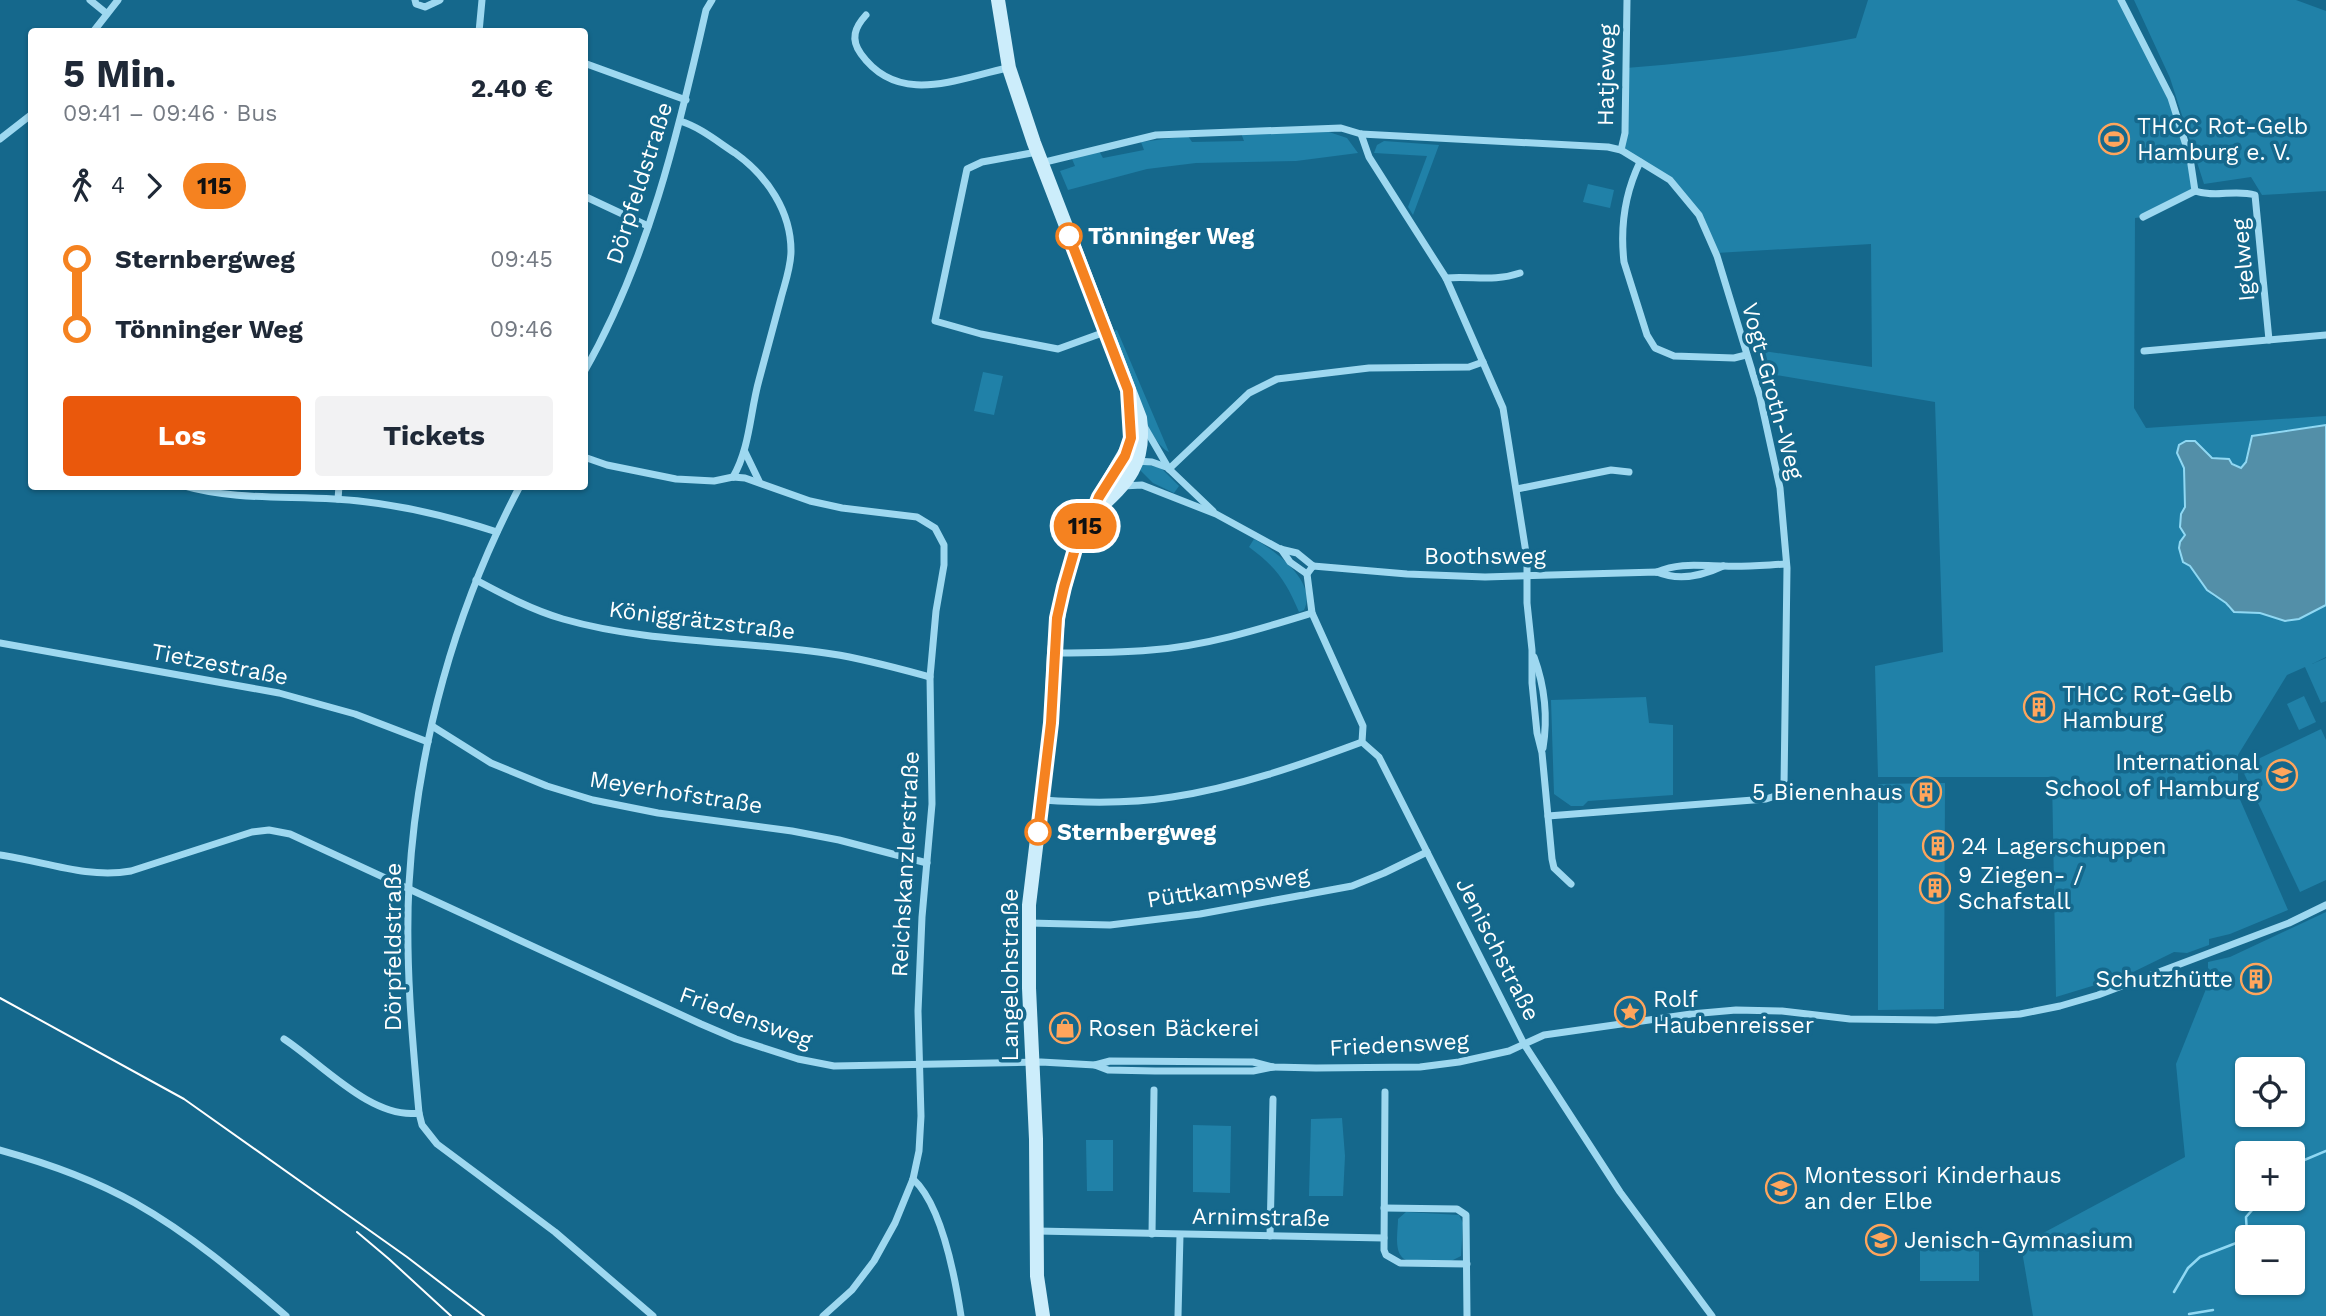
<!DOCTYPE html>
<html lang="de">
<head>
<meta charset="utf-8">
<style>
	:root { --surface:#fff; --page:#f2f2f3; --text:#1f2937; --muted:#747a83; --accent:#ea580c }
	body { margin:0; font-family:"Work Sans",sans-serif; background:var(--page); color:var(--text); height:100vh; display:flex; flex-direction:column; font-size:26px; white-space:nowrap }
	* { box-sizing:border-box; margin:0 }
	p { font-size:23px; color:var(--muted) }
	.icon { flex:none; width:38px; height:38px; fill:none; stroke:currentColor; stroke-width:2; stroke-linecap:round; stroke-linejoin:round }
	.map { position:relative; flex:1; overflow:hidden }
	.details { position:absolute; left:28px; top:28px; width:560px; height:462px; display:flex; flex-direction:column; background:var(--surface); border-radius:7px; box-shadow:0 2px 5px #0004 }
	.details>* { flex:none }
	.badge { padding:0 14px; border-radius:23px; font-size:24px; line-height:46px }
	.buttons { position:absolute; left:2235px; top:1057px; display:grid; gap:14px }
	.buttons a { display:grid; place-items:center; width:70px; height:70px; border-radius:7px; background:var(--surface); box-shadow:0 2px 5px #0004; font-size:35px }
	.map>.badge { position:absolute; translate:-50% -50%; box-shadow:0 0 0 4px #fff }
	.legs { display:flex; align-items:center; gap:10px; height:77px; padding:0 35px; font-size:23px }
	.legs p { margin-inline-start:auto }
	.overview { display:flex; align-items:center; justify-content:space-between; height:119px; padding:0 35px }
	h1 { font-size:38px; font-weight:700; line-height:52px }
	.action { display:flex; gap:14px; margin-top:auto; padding:14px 35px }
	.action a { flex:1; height:80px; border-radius:7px; background:var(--accent); color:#fff; font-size:28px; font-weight:700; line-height:80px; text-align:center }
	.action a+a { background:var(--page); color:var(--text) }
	ul { padding:0 35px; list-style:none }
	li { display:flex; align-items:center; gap:24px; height:70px; font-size:26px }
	li i { display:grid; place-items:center; width:10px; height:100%; margin:0 9px; background:currentColor }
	li i::after { content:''; width:18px; height:18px; margin:-9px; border:5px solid; border-radius:50%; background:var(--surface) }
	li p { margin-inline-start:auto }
	li:first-child i { background:linear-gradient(#0000 50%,currentColor 0) }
	li:last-child i { background:linear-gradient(currentColor 50%,#0000 0) }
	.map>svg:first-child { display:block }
</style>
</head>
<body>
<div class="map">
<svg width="2326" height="1316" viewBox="0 0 2326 1316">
	<rect width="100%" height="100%" fill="#15688c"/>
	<g fill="#2081a8" fill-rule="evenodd">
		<path d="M1868,0H2121L2171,98L2195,191L2143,217L2135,218L2134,408L2146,428L2326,416V425L2270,432L2250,441L2244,467L2241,468L2224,458L2177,453L2183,463L2185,507L2182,511L2185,535L2180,542L2179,548L2183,562L2190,566L2198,578L2213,596L2226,603L2229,609L2239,613H2260L2285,621L2299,619L2326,605V657L2312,664L2326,658V701L2321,703L2305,667L2287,675L2238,755V795L2288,910L2230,934L2209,939V945L2187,953L2174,952L2125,976L2056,997L2052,777H1878L1875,666L1943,652L1935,402L1764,373L1757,350L1872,367L1871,244L1716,253L1699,214L1678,188L1621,150L1626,68C1703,62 1779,53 1856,38Z"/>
		<polygon points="2134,0 2296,0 2326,11 2326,191 2262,195 2251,177 2204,184 2170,78"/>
		<polygon points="1329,132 1347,138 1358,153 1296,161 1196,163 1147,169 1068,190 1060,171 1075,166 1072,159 1099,151 1103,158 1144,150 1141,142 1188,136 1192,142 1244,141 1241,133"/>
		<polygon points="1384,141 1439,145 1413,215 1408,207 1427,156 1374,153 1377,145"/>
		<polygon points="1588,184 1614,190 1610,208 1583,202"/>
		<path d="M1117,330L1169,452C1146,441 1120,358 1110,332Z"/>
		<polygon points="983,372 1003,376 994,415 974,411"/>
		<polygon points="1143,464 1161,468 1179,486 1174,493 1153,483 1140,470"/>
		<path d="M1254,539C1275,550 1318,582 1304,610L1299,612C1286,581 1276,567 1249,547Z"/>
		<polygon points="2304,696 2316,722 2299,730 2287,704"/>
		<polygon points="1646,697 1649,723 1673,725 1673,795 1588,801 1583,806 1571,806 1554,794 1551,700"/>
		<polygon points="2321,729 2326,740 2326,880 2300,892 2241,767"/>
		<polygon points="1945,783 1944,1009 1878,1010 1878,784"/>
		<path d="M2326,912V1316H2033L2021,1245L2185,1157L2176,1064L2208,984V962L2230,957ZM2247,1069H2292V1115H2247ZM2247,1153H2292V1199H2247ZM2247,1237H2292V1283H2247Z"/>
		<polygon points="1342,1118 1345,1156 1343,1196 1309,1196 1311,1119"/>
		<polygon points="1193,1125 1231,1126 1230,1193 1193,1192"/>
		<polygon points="1086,1140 1113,1140 1113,1191 1087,1191"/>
		<path d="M1406,1212L1459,1215L1463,1223L1461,1256L1451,1261L1406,1260C1393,1254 1398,1232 1398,1219Z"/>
		<rect x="1920" y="1237" width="59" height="44"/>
	</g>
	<polygon fill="#538fa8" stroke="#90d8f3" stroke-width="2" points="2326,425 2326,605 2299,619 2285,621 2260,613 2234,612 2226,603 2207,590 2190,566 2183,562 2179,548 2180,542 2185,535 2180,527 2181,514 2185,507 2184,468 2177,453 2179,445 2186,441 2195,441 2212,458 2229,459 2232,464 2241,468 2246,462 2252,436"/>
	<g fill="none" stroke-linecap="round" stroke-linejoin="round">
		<g stroke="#90d8f3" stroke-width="2.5">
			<polyline points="2302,1161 2326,1151"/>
			<polyline points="2292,1166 2295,1163"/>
			<polyline points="2174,1292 2188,1268 2200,1257 2244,1240 2247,1235 2246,1217 2262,1199"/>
			<polyline points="2189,1314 2213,1310"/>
		</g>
		<g stroke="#9ed8f0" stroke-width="7">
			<polyline points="90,0 106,13"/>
			<polyline points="415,0 416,4 425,7 440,0"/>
			<polyline points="2121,0 2171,98 2190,158 2195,191"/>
			<path d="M866,15C855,27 850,39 861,54C899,107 958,78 1008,68"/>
			<polyline points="93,32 118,0"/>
			<polyline points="479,32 482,0"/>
			<polyline points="584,63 686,100"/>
			<path d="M680,121C700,127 718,142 735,153C767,176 791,211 791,251C791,267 785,283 781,298C774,325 766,353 759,380C750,412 750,448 733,477"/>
			<polyline points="1361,134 1369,157 1446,278 1503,408 1527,559 1527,603 1532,650 1532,683 1537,733 1542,753 1552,859 1554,868 1571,884"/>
			<polyline points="0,139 32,114"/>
			<polyline points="1621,150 1625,133 1627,0"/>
			<polyline points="1037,152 982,162 967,169 935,321 981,334 1058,349 1105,332"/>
			<path d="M1640,162C1625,193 1620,227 1624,262L1647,335L1655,348L1674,356L1734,358L1746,355"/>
			<polyline points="1041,163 1156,135 1341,128 1361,134 1608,147 1621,150 1670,180 1699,215 1717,256 1760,397 1780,488 1787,568 1784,786 1778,795 1766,799 1548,816"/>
			<path d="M2195,191C2215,198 2235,189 2255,195L2269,340"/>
			<polyline points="584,196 648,226"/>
			<polyline points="2143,217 2195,191"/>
			<path d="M1446,278C1474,276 1494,282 1520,273"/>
			<polyline points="2144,351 2326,335"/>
			<path d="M584,372C648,260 678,134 706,10L712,0"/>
			<polyline points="1144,426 1169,469 1213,511"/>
			<polyline points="745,452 759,481"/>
			<polyline points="584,457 607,465 676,479 714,481 733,477 745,478 810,501 842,508 917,517 935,528 944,545 944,565 936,611 930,677 932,804 922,917 918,1011 921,1116 919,1151 913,1179 895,1223 874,1261 852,1290 823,1316"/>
			<polyline points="1136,461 1152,462 1169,468"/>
			<polyline points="1169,469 1249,393 1277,379 1369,368 1469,367 1483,362"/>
			<path d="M184,486C233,500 283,496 334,499C389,502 445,515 497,532"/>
			<path d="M520,486C455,609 417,746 409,884C405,960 412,1037 419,1113L422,1125L437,1144L555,1232L653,1316"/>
			<polyline points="1123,486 1142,485 1216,514 1280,549 1297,553 1313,566"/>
			<polyline points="1517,489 1611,470 1629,472"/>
			<polyline points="338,499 339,486"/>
			<polyline points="1281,549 1290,562 1307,574"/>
			<polyline points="1313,566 1307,574 1312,613 1363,726 1362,742 1379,757 1524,1044 1620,1192 1712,1316"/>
			<path d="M1313,566L1407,574L1485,577L1657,572C1679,581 1702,576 1723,566"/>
			<path d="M1657,572C1680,562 1700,566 1724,566C1744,567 1765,565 1786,564"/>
			<path d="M476,580C504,595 532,610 563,619C650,644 743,640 832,654C865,659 897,668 930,677"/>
			<polyline points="0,643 279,693 355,714 428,742"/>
			<path d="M1054,653C1086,653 1119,653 1151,650C1206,646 1260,629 1312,613"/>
			<path d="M1534,657C1545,687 1548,717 1543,748"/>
			<polyline points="432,726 491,763 547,786 593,800 658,813 792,831 839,840 927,863"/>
			<path d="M1043,800C1085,803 1129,804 1172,797C1238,787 1300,765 1362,742"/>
			<path d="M0,855C43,861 87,879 131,871L252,832L269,830L290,834L701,1024L736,1039L798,1059L834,1066L1041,1062L1095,1065L1108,1070L1155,1071H1253L1273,1067"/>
			<polyline points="1029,923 1110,925 1200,914 1352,886 1384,873 1427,852"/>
			<path d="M284,1039C321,1063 372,1120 419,1113"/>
			<polyline points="1095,1065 1110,1061 1253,1062 1273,1067 1316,1068 1420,1067 1459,1062 1509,1051 1544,1035 1691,1014 1736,1010 1782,1011 1850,1019 1936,1020 2020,1014 2060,1006 2098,995 2289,923 2326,905"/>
			<polyline points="1385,1092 1384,1250 1386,1255 1400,1263 1467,1264"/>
			<path d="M0,1150C47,1163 93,1179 135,1203C190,1234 238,1275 286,1316"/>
			<path d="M913,1179C942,1205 955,1277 961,1316"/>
			<polyline points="1384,1208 1457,1209 1466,1215 1467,1316"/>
			<polyline points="1037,1231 1384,1238"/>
			<polyline points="1152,1234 1154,1090"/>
			<polyline points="1270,1236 1273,1099"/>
			<polyline points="1178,1316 1180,1235"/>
		</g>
		<g stroke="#ccedfb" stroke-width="14">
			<path d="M998,0L1009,68L1034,143L1140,418C1146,464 1128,482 1096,511"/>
			<polyline points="1043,1316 1037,1276 1036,1139 1029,988 1029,905 1051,723 1054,653 1060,604 1077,542 1092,515 1099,497 1130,444 1131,418 1128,390"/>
		</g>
		<g stroke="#fff" stroke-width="2">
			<polyline points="0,998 184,1099 407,1257 484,1316"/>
			<polyline points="357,1232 389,1259 451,1316"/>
		</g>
	</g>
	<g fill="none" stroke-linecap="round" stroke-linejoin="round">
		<g stroke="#fff" stroke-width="16">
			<polyline id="line-1" points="1038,832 1051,723 1057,618 1064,587 1077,542 1092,515 1099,497 1125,456 1131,438 1128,390 1069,236"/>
		</g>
		<use href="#line-1" stroke="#f58220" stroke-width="10"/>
	</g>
	<defs>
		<g id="stadium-ring" transform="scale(1.575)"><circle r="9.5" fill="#15688c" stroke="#ffa55c" stroke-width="1.5"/><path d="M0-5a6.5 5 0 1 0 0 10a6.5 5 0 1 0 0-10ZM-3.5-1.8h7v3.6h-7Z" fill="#ffa55c"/></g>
		<g id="building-ring" transform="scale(1.575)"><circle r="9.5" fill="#15688c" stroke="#ffa55c" stroke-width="1.5"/><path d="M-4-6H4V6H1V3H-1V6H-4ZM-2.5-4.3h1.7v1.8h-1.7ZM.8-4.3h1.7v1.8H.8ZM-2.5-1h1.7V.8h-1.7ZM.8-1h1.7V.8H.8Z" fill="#ffa55c"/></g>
		<g id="school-ring" transform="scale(1.575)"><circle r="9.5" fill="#15688c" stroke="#ffa55c" stroke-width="1.5"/><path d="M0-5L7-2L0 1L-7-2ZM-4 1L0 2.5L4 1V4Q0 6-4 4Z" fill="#ffa55c"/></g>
		<g id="sight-ring" transform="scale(1.575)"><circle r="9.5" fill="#15688c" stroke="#ffa55c" stroke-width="1.5"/><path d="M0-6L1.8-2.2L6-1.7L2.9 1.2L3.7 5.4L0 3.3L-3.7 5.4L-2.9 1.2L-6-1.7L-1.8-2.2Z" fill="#ffa55c"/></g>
		<g id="shop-ring" transform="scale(1.575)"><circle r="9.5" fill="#15688c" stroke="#ffa55c" stroke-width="1.5"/><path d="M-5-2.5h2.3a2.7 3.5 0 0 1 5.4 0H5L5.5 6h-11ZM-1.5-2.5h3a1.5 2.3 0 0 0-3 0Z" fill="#ffa55c"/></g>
	</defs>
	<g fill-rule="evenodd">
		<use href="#stadium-ring" x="2114" y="139"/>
		<use href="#building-ring" x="2039" y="707"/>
		<use href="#school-ring" x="2282" y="775"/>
		<use href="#building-ring" x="1926" y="792"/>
		<use href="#building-ring" x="1938" y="846"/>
		<use href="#building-ring" x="1935" y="888"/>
		<use href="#building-ring" x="2256" y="979"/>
		<use href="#sight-ring" x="1630" y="1012"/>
		<use href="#shop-ring" x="1065" y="1028"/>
		<use href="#school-ring" x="1781" y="1188"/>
		<use href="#school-ring" x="1881" y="1240"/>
	</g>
	<g fill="#fff" stroke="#f58220" stroke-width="3.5">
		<circle cx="1069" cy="236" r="12"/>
		<circle cx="1038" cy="832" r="12"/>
	</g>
	<g text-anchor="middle" stroke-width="7" stroke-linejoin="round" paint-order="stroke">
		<g font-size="23" fill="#fff" stroke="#15688c">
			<text transform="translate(1606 75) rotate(-89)" y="8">Hatjeweg</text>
			<text transform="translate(639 183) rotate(-72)" y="8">Dörpfeldstraße</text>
			<text transform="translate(2243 260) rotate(-95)" y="8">Igelweg</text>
			<text transform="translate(1773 391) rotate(75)" y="8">Vogt-Groth-Weg</text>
			<text x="1485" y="564">Boothsweg</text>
			<text transform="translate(702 620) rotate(7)" y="8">Königgrätzstraße</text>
			<text transform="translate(220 664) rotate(11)" y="8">Tietzestraße</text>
			<text transform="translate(676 792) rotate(9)" y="8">Meyerhofstraße</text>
			<text transform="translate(905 864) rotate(-87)" y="8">Reichskanzlerstraße</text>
			<text transform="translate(1228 887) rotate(-9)" y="8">Püttkampsweg</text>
			<text transform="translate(393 947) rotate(-90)" y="8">Dörpfeldstraße</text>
			<text transform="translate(1498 949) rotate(63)" y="8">Jenischstraße</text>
			<text transform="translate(1010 975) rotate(-90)" y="8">Langelohstraße</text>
			<text transform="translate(746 1017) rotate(20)" y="8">Friedensweg</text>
			<text transform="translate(1399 1044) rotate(-3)" y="8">Friedensweg</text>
			<text transform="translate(1261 1217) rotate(1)" y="8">Arnimstraße</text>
		</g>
		<g font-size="23" fill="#fff" stroke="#15688c" text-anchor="start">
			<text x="2137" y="134">THCC Rot-Gelb<tspan x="2137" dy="26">Hamburg e. V.</tspan></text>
			<text x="2062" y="702">THCC Rot-Gelb<tspan x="2062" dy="26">Hamburg</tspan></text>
			<text x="2259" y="770" text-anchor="end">International<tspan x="2259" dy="26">School of Hamburg</tspan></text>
			<text x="1903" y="800" text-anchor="end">5 Bienenhaus</text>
			<text x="1961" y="854">24 Lagerschuppen</text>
			<text x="1958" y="883">9 Ziegen- /<tspan x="1958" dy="26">Schafstall</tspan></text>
			<text x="2233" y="987" text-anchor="end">Schutzhütte</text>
			<text x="1653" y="1007">Rolf<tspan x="1653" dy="26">Haubenreisser</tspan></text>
			<text x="1088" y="1036">Rosen Bäckerei</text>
			<text x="1804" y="1183">Montessori Kinderhaus<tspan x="1804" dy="26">an der Elbe</tspan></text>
			<text x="1904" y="1248">Jenisch-Gymnasium</text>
		</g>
		<g font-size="23" font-weight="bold" fill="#fff" stroke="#15688c" text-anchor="start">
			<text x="1088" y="244">Tönninger Weg</text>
			<text x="1057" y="840">Sternbergweg</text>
		</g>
	</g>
</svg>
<div class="buttons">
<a><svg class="icon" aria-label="locate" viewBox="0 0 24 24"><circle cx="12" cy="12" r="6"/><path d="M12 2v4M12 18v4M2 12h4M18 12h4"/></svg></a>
<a>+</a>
<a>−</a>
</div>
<b class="badge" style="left:1085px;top:526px;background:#f58220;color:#111">115</b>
<section class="details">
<div class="overview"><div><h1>5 Min.</h1><p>09:41 – 09:46 · Bus</p></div><b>2.40 €</b></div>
<div class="legs"><svg class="icon" aria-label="walk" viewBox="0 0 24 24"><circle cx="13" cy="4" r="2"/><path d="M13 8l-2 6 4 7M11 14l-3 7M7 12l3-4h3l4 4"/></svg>4<svg class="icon" aria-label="forward" viewBox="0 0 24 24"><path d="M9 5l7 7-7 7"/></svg><b class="badge" style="background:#f58220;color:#111">115</b></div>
<ul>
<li><i style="color:#f58220"></i><b>Sternbergweg</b><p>09:45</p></li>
<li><i style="color:#f58220"></i><b>Tönninger Weg</b><p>09:46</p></li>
</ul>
<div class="action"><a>Los</a><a>Tickets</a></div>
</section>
</div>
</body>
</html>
